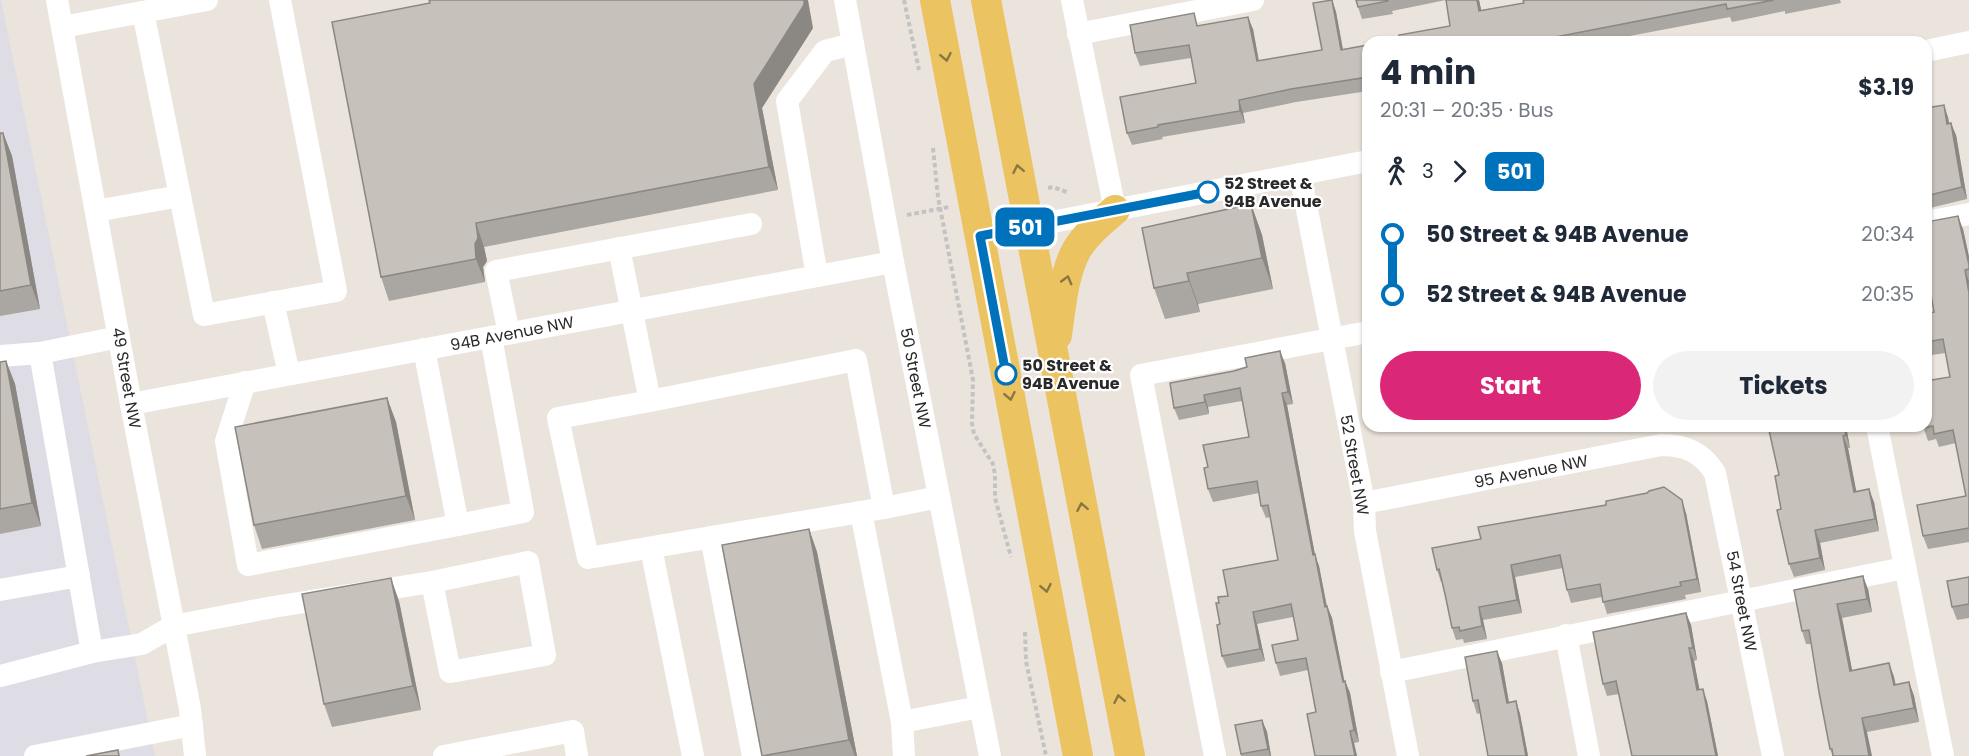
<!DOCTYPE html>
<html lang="en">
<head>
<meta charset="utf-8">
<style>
	:root { --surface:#fff; --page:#f2f2f3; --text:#1f2937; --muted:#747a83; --accent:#db2777 }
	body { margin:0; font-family:Poppins,sans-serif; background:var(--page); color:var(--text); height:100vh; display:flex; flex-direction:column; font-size:22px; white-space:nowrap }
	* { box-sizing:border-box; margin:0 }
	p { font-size:20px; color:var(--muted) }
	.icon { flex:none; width:33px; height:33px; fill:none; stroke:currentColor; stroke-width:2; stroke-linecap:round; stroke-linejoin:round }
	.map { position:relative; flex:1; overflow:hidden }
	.details { position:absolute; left:1362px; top:36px; width:570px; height:396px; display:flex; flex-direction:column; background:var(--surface); border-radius:18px; box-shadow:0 2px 4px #0004 }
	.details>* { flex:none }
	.badge { padding:0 12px; border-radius:9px; font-size:21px; line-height:39px }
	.map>.badge { position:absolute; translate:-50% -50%; box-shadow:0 0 0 3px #fff }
	.legs { display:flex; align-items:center; gap:9px; height:66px; padding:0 18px; font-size:20px }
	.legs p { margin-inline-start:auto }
	.summary { display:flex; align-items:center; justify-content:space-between; height:102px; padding:0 18px }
	h1 { font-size:33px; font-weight:700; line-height:45px }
	.primary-button { display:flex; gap:12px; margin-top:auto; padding:12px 18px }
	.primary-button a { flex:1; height:69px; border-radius:36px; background:var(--accent); color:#fff; font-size:24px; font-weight:700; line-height:69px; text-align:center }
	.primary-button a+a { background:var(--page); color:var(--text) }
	ul { padding:0 18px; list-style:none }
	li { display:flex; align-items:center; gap:21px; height:60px; font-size:22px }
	li i { display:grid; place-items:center; width:9px; height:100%; margin:0 8px; background:currentColor }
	li i::after { content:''; width:15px; height:15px; margin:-8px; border:4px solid; border-radius:50%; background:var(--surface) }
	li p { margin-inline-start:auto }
	li:first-child i { background:linear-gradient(#0000 50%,currentColor 0) }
	li:last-child i { background:linear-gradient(currentColor 50%,#0000 0) }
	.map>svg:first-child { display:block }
</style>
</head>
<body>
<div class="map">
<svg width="1969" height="756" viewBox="0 0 1969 756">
	<rect width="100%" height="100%" fill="#ebe4dc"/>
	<polygon fill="#dedce4" points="0,0 1,0 155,756 0,756"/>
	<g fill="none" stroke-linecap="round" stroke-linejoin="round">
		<g stroke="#c3c3c3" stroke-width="4" stroke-dasharray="4.5 3" stroke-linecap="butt">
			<polyline points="904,0 919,70"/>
			<polyline points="933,148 938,197 973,380 972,423 974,434 993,464 995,475 995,498 1011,557"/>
			<polyline points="1048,188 1053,187 1069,193"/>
			<polyline points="907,215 949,207"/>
			<polyline points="1025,632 1026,661 1046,756"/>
		</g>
		<g stroke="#fff" stroke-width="22">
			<polyline points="57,0 131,404 190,709 195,756"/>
			<polyline points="845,0 893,262 990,756"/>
			<polyline points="1072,0 1115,210"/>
			<polyline points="143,12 204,315 336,291 280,0"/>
			<polyline points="62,27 207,0"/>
			<polyline points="1078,34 1253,0"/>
			<polyline points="1926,51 1969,42"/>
			<polyline points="1300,174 1364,503 1365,531 1408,756"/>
			<polyline points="96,211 180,196"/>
			<polyline points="1926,222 1969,214"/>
			<polyline points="980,236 1368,161"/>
			<polyline points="619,248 650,401 856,360 884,508 588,558 558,418 650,401"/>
			<polyline points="817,276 787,101 825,51 853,44"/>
			<polyline points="273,302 289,374"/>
			<polyline points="509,333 496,271 751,224"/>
			<polyline points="119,337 40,353 92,652 142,644 173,626 273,607 432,582 528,562 545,655 450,672 432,582"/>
			<polyline points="424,349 458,525 523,512 491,337"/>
			<polyline points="0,356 40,353"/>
			<polyline points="245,382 226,441 248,565 458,525"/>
			<polyline points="131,404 893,262"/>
			<polyline points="1877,426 1943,756"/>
			<path d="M1364,503L1661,445C1685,445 1702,452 1715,473L1773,756"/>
			<polyline points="884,508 939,497"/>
			<polyline points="861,512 902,722 904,756"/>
			<polyline points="711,537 753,756"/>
			<polyline points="651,548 693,756"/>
			<polyline points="0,590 79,576"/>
			<polyline points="1566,635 1589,756"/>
			<polyline points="1391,672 1904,568"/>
			<polyline points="0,676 92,652"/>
			<polyline points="902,722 980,707"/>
			<polyline points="35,756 192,725"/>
			<polyline points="444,756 573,731 577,756"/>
			<polyline points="1215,756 1141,375 1368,332"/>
		</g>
		<g stroke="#ebc361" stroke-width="30">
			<polyline points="935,0 1078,756"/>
			<polyline points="986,0 1130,756"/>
			<path d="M1057,335C1061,308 1063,276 1076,251C1085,235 1101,222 1115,210"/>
		</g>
	</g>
	<g fill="#aaa6a1">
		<polygon points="1332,0 1336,12 1343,49 1368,45 1368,91 1296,102 1243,113 1245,123 1162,137 1163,139 1132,145 1127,133 1196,83 1191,58 1140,66 1135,53 1199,25 1253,29 1259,61 1322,50"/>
		<polygon points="1356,0 1479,0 1481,10 1524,3 1523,0 1840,0 1841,3 1785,14 1785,11 1732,22 1730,17 1598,42 1382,42 1400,39 1450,26 1446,0 1392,11 1393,14 1362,19 1358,7"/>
		<polygon points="813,28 762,108 778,190 484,247 487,261 483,267 485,282 389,301 381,277"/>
		<polygon points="1926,108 1948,117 1949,123 1956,135 1967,199 1930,208 1926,197"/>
		<polygon points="0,133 3,133 12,156 40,309 0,316"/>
		<polygon points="1251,204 1262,235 1273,289 1198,304 1200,312 1165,319 1154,288"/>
		<polygon points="1963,229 1969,257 1969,542 1928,549 1923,536 1966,496 1956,443 1939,447 1936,439 1928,441 1923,426 1950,377 1945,353 1926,356 1926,313 1934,312"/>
		<polygon points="6,361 15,384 41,526 0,534 0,362"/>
		<polygon points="1285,363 1293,404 1287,405 1315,555 1319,566 1327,606 1332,618 1344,681 1345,681 1350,693 1359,742 1354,743 1357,756 1315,756 1316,712 1308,670 1280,676 1276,663 1298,640 1293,617 1257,624 1265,661 1227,668 1222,656 1219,603 1278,560 1270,517 1266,518 1261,506 1259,493 1213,502 1208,489 1208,467 1249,437 1242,401 1208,407 1209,414 1179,420 1174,408 1234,371"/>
		<polygon points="387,398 396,422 415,520 262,549 254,525"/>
		<polygon points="1846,426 1850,448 1848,448 1856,492 1874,502 1879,531 1820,543 1825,570 1794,577 1789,564 1781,509 1779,475"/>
		<polygon points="1686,513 1701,592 1685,595 1686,599 1607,614 1602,597 1571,603 1567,590 1563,568 1515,577 1522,613 1483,620 1487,639 1464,643 1463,639 1456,640 1452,628 1442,582 1441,582 1437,570"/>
		<polygon points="809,529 817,552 857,756 762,756"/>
		<polygon points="1969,577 1969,618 1957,620 1952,607"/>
		<polygon points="1868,589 1872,612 1842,618 1852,671 1889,663 1894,677 1896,685 1909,682 1914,696 1919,722 1867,732 1833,756 1830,749 1811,644 1806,644 1802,631 1794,590"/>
		<polygon points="399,601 421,710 332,727 324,704"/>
		<polygon points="1686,613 1691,625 1697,660 1694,661 1699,689 1707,701 1718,756 1632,756 1619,694 1607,696 1603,684"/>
		<polygon points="1502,663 1509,702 1516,701 1520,714 1528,756 1488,756 1480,713 1477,714 1473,701"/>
		<polygon points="1262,720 1267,732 1271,756 1241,756 1235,725"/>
	</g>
	<g fill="#8b8783">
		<polygon points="804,0 808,0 813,28 762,108 778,190 769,167 754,84"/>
		<polygon points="1332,0 1336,12 1345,62 1341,50"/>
		<polygon points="1477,0 1479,0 1484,23 1479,11"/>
		<polygon points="1248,17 1253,29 1261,74 1257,61"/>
		<polygon points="1239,100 1243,113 1245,123 1240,111"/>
		<polygon points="1944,105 1948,117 1951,135 1947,124"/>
		<polygon points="1951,123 1956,135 1967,199 1962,187"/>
		<polygon points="3,133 12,156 40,309 31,285"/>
		<polygon points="1251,204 1262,235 1273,289 1262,258"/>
		<polygon points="1958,216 1963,229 1969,257 1969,265"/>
		<polygon points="476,223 484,247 487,261 483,267 485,282 476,259 475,244"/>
		<polygon points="1965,270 1969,281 1969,293"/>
		<polygon points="1187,273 1198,304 1200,312 1189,281"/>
		<polygon points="1280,351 1285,363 1293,404 1288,392"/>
		<polygon points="6,361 15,384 41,526 32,503"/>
		<polygon points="1282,393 1287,405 1315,555 1319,566 1329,619 1325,607 1313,555"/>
		<polygon points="1204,395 1208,407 1209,414 1205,402"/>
		<polygon points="387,398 396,422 415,520 406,496"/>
		<polygon points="1844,426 1846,426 1850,448 1846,435"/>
		<polygon points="1843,436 1848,448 1859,505 1854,492"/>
		<polygon points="1869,489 1874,502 1879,531 1875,519"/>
		<polygon points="1682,500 1686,513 1701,592 1697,579"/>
		<polygon points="809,529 817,552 857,756 855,756 849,740"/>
		<polygon points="1815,530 1820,543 1825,570 1820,558"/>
		<polygon points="1511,565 1515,577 1522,613 1517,600"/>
		<polygon points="1863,576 1868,589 1872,612 1867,599"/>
		<polygon points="391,578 399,601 421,710 413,686"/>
		<polygon points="1837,604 1842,618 1855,685 1850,671"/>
		<polygon points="1327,606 1332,618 1347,694 1343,682"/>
		<polygon points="1479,607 1483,620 1487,639 1482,626"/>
		<polygon points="1253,612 1257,624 1265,661 1260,649"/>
		<polygon points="1686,613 1691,625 1697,660 1693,648"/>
		<polygon points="1689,648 1694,661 1702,702 1697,690"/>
		<polygon points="1497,651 1502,663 1511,715 1507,703"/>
		<polygon points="1889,663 1894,677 1898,699 1894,685"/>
		<polygon points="1345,681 1350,693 1359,742 1354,730"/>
		<polygon points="1909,682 1914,696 1919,722 1914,708"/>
		<polygon points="1703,689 1707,701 1718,756 1716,756"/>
		<polygon points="1516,701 1520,714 1528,756 1526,756"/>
		<polygon points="1862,718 1867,732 1872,756 1869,756"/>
		<polygon points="1262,720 1267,732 1271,756 1270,756 1268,749"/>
		<polygon points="1350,731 1354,743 1357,756 1355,756"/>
	</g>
	<g fill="#c6c1bb" stroke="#8b8783" stroke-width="1.5">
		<polygon points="429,0 804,0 804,5 754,84 769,167 476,223 478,238 475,244 476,259 381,277 332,22 430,3"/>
		<polygon points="1332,0 1341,50 1368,45 1368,77 1291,89 1239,100 1240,111 1158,125 1158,127 1127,133 1120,97 1196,83 1189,45 1135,53 1130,25 1194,13 1197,26 1248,17 1257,61 1322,50 1313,3"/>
		<polygon points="1356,0 1388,0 1388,1 1358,7"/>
		<polygon points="1446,0 1477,0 1479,11 1524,3 1523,0 1774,0 1727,9 1726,4 1530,42 1382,42 1400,39 1399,35 1450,26"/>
		<polygon points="1944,105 1947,124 1951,123 1962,187 1926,196 1926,108"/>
		<polygon points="0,133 3,133 31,285 0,291"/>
		<polygon points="1251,204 1262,258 1187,273 1189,281 1154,288 1142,228"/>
		<polygon points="1958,216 1969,265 1969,269 1965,270 1969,293 1969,528 1923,536 1917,505 1966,496 1953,430 1934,434 1933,426 1923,428 1923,426 1926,426 1926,381 1950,377 1943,339 1926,342 1926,313 1934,312 1926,267 1926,222"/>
		<polygon points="1280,351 1288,392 1282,393 1313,555 1315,554 1325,607 1327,606 1343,682 1345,681 1354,730 1350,731 1355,756 1315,756 1307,714 1316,712 1306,658 1276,663 1272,645 1298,640 1291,604 1253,612 1260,649 1222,656 1217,625 1220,624 1216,603 1219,603 1218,597 1228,596 1223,570 1278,560 1268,505 1261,506 1257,481 1208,489 1204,468 1208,467 1203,445 1249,437 1240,388 1204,395 1205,402 1174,408 1170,383 1234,371 1247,367 1245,358"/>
		<polygon points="6,361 32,503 0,509 0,362"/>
		<polygon points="387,398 406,496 254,525 235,427"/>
		<polygon points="1768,426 1844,426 1846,435 1843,436 1854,492 1869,489 1875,519 1815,530 1820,558 1789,564 1777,510 1781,509 1775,476 1779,475"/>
		<polygon points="1664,487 1682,500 1697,579 1680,582 1681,586 1603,602 1600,584 1567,590 1560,555 1511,565 1517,600 1479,607 1482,626 1460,631 1459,627 1452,628 1445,594 1439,569 1437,570 1432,548 1481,539 1478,527 1606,505 1606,501 1647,493 1649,491"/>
		<polygon points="809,529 849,740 762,756 722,545"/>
		<polygon points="1863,576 1867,599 1837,604 1850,671 1889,663 1894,685 1909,682 1914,708 1862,718 1869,756 1833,756 1832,749 1830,749 1819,692 1809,630 1802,631 1794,590"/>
		<polygon points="1969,577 1969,604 1952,607 1947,581"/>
		<polygon points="391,578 413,686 324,704 302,594"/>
		<polygon points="1686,613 1693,648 1689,648 1697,690 1703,689 1716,756 1632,756 1616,681 1603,684 1593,632"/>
		<polygon points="1497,651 1507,703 1516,701 1526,756 1488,756 1478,700 1473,701 1465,657"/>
		<polygon points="1262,720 1268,749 1241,754 1235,725"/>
		<polygon points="118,750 119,756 86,756"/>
	</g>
	<defs><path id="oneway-chevron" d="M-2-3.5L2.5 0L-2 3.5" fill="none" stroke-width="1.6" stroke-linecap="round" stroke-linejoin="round" transform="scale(1.5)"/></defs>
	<g stroke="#8a7645">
		<use href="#oneway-chevron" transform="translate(946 57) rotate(79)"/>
		<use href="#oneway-chevron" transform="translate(1018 169) rotate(-101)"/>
		<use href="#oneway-chevron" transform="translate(1067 280) rotate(-75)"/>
		<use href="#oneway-chevron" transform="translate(1010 396) rotate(79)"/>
		<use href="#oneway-chevron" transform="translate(1082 507) rotate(-101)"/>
		<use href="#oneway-chevron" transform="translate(1046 588) rotate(79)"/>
		<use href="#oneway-chevron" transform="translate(1119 699) rotate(-101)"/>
	</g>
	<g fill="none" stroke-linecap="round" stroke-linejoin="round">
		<g stroke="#fff" stroke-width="14">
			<polyline id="line-1" points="1006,374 980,236 1208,192"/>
		</g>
		<use href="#line-1" stroke="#0072bc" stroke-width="9"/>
	</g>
	<g fill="#fff" stroke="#0072bc" stroke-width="3">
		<circle cx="1208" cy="192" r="10"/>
		<circle cx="1006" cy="374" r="10"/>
	</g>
	<g text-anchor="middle" stroke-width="4.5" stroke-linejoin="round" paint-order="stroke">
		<g font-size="16" font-weight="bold" fill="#292929" stroke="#fff" text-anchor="start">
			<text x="1224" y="189">52 Street &amp;<tspan x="1224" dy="18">94B Avenue</tspan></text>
			<text x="1022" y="371">50 Street &amp;<tspan x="1022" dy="18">94B Avenue</tspan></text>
		</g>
		<g font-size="16" fill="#292929" stroke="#fff">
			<text transform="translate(512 333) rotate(-11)" y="6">94B Avenue NW</text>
			<text transform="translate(127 378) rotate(80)" y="6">49 Street NW</text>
			<text transform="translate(916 378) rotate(79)" y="6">50 Street NW</text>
			<text transform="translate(1355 465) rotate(80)" y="6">52 Street NW</text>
			<text transform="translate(1531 471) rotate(-11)" y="6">95 Avenue NW</text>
			<text transform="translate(1742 601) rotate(79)" y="6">54 Street NW</text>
		</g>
	</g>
</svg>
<b class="badge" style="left:1025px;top:227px;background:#0072bc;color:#fff">501</b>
<section class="details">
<div class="summary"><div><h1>4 min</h1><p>20:31 – 20:35 · Bus</p></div><b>$3.19</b></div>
<div class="legs"><svg class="icon" aria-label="walk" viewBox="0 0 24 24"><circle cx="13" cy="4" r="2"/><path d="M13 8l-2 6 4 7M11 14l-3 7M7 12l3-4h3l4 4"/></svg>3<svg class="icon" aria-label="forward" viewBox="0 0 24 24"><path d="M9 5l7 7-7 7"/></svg><b class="badge" style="background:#0072bc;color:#fff">501</b></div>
<ul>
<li><i style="color:#0072bc"></i><b>50 Street &amp; 94B Avenue</b><p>20:34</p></li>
<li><i style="color:#0072bc"></i><b>52 Street &amp; 94B Avenue</b><p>20:35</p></li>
</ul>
<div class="primary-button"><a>Start</a><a>Tickets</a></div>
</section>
</div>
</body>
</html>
